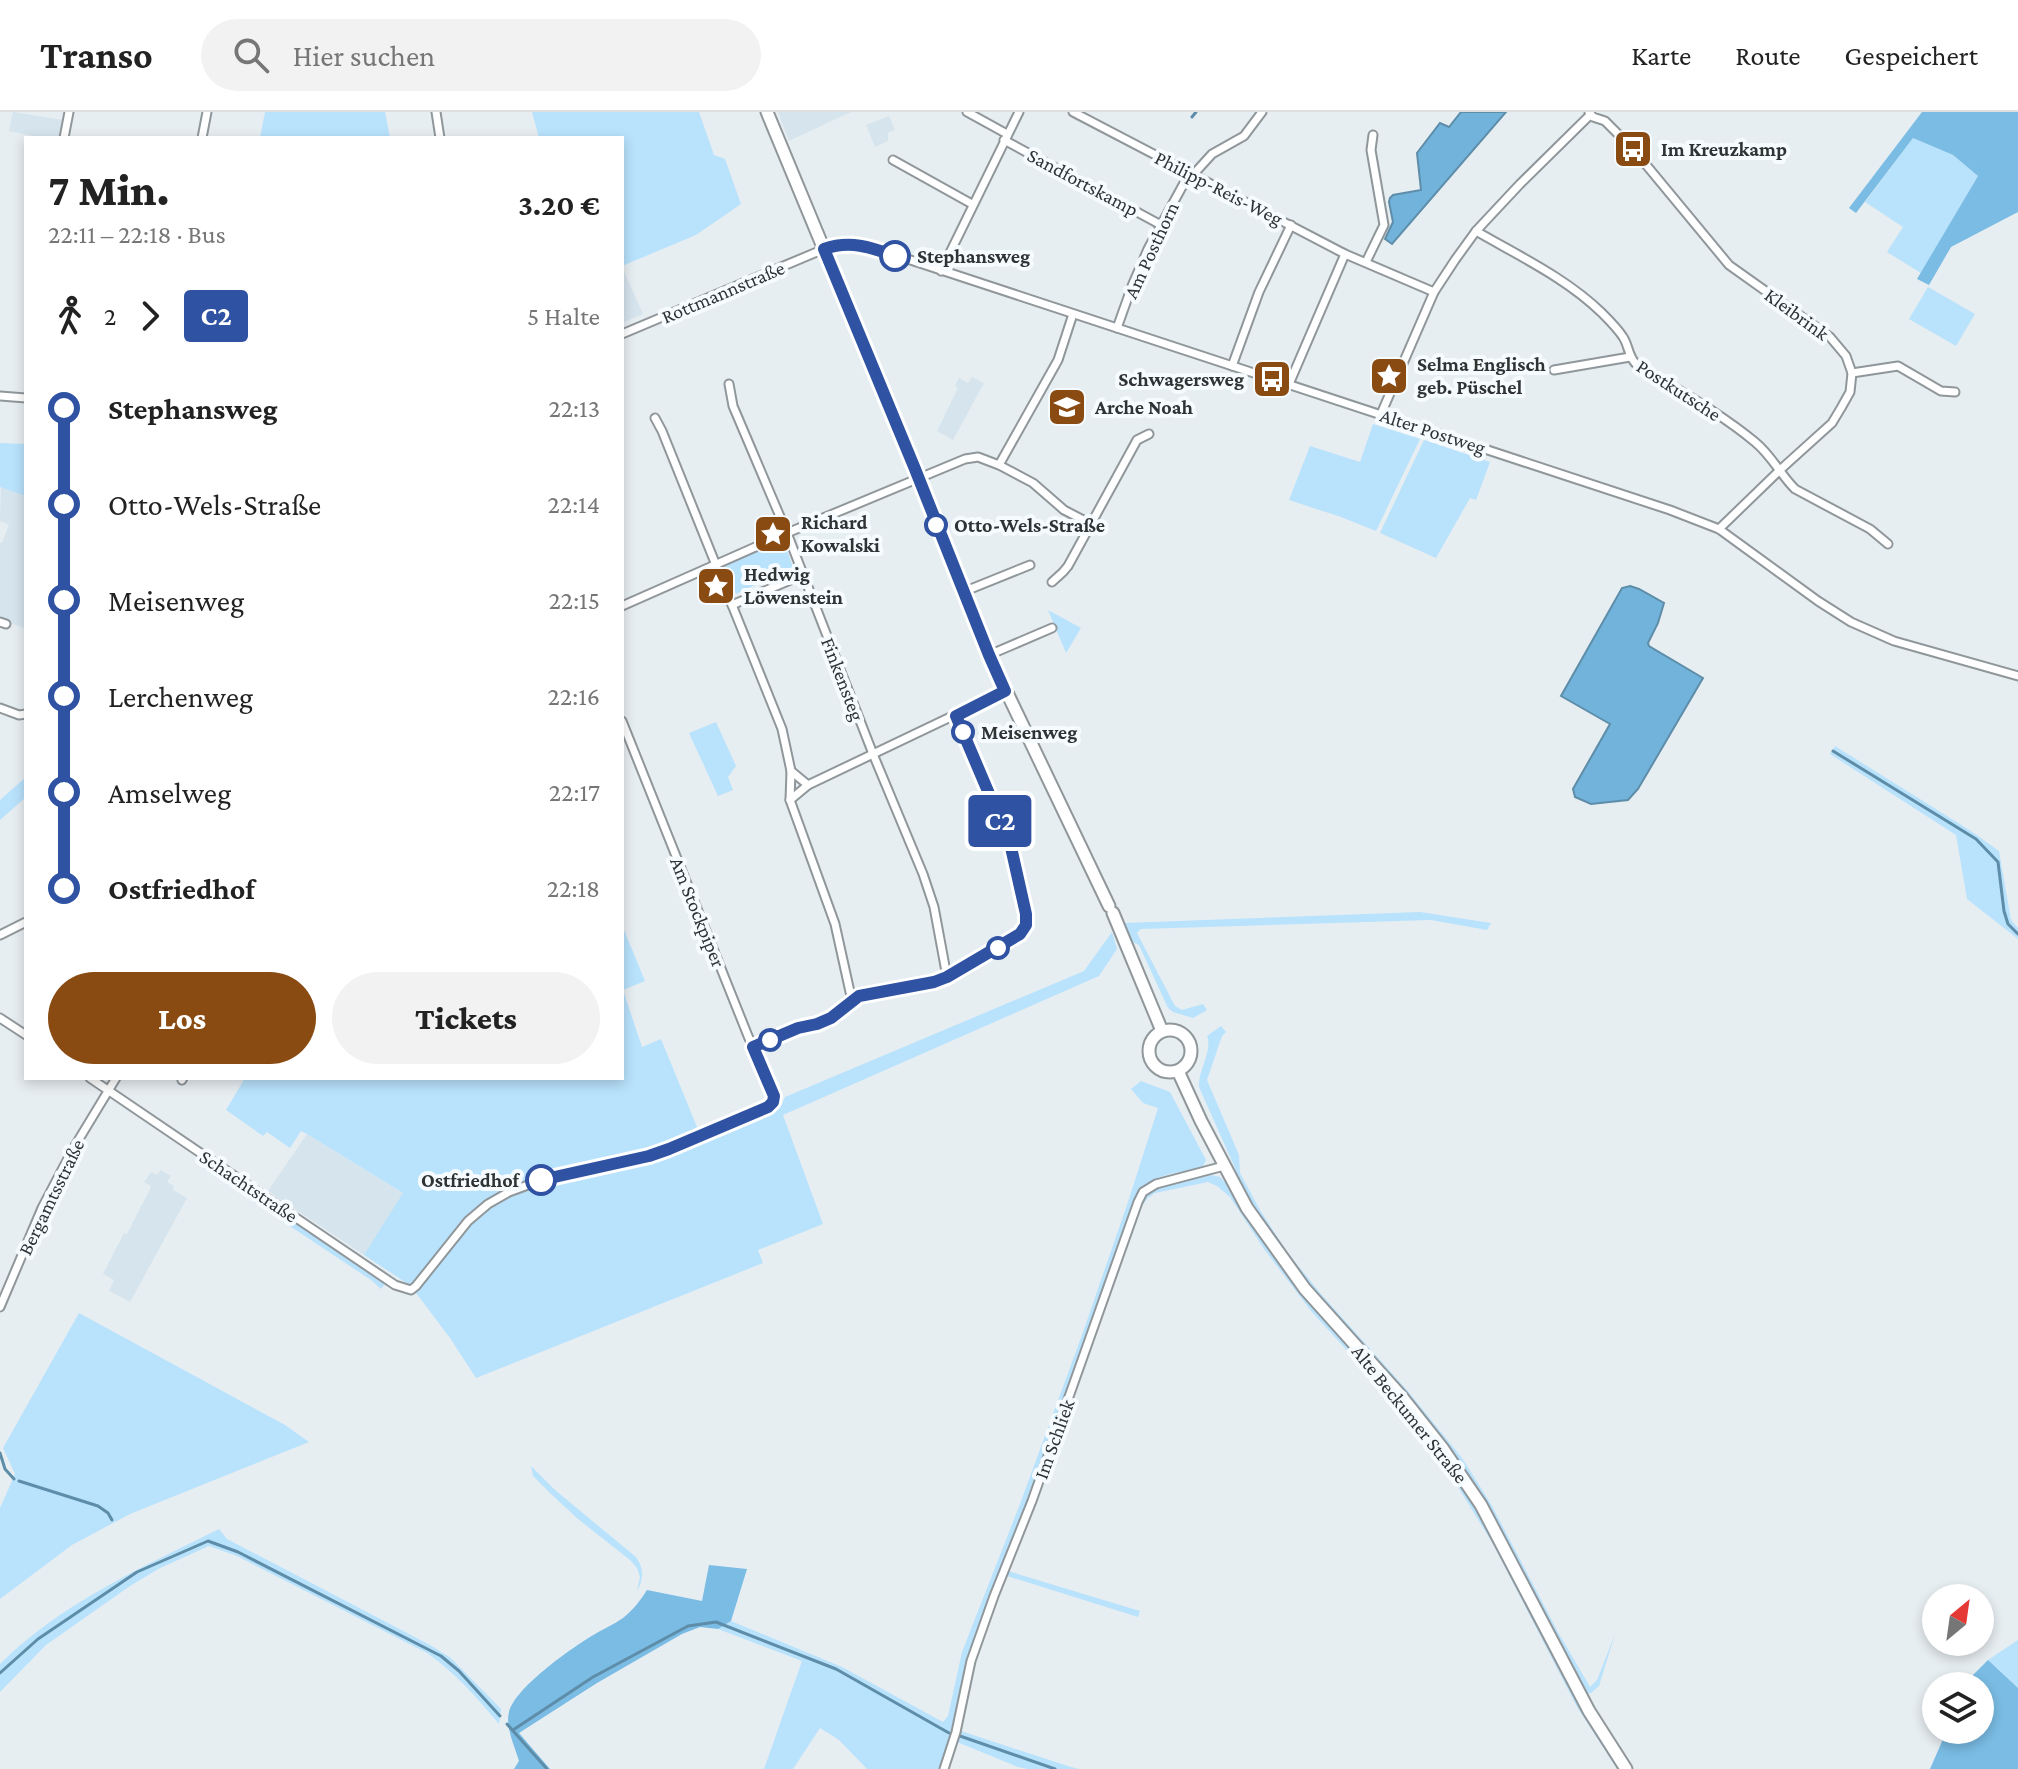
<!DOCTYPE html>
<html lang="de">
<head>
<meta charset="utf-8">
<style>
	:root { --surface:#fff; --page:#f2f2f2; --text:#222; --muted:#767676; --line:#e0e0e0; --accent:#8a4b12 }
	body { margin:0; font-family:"Crimson Pro",serif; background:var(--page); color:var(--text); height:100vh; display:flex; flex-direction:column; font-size:30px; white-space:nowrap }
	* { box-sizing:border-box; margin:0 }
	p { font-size:26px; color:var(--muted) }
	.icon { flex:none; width:44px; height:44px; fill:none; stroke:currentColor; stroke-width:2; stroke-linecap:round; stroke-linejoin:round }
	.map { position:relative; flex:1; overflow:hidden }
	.panel { position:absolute; left:24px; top:24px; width:600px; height:944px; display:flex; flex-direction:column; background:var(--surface); border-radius:0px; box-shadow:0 4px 12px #0003 }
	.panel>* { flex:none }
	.badge { padding:0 16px; border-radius:6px; font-size:28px; line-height:52px }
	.needle { width:52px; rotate:29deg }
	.controls { position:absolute; left:1922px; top:1472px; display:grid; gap:16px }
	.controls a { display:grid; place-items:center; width:72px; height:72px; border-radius:50%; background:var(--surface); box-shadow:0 4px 12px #0003; font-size:40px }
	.map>.badge { position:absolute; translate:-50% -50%; box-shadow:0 0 0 4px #fff }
	.legs { display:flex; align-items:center; gap:12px; height:88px; padding:0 24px; font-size:26px }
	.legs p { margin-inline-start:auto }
	.headline { display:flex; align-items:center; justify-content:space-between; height:136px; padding:0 24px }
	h1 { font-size:44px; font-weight:800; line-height:60px }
	.primary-button { display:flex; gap:16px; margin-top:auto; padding:16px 24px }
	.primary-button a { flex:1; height:92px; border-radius:48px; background:var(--accent); color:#fff; font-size:32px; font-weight:800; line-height:92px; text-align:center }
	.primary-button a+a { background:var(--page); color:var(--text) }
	ul { padding:0 24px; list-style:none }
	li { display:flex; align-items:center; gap:28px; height:96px; font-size:30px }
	li i { display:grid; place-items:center; width:12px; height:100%; margin:0 10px; background:currentColor }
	li i::after { content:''; width:20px; height:20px; margin:-10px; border:6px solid; border-radius:50%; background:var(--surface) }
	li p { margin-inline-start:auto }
	li:first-child i { background:linear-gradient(#0000 50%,currentColor 0) }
	li:last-child i { background:linear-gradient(currentColor 50%,#0000 0) }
	header { display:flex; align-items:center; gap:48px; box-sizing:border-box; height:112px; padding:0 40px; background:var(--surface); border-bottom:2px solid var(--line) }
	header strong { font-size:38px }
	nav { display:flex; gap:44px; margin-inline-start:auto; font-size:28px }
	.search { width:560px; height:72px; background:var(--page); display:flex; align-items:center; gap:20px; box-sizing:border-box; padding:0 28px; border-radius:44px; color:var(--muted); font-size:30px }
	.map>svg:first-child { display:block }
</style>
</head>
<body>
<header>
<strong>Transo</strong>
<div class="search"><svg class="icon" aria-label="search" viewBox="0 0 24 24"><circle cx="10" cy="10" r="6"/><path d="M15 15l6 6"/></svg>Hier suchen</div>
<nav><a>Karte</a><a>Route</a><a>Gespeichert</a></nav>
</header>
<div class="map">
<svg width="2018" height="1657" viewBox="0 0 2018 1657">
	<rect width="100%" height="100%" fill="#e7eef2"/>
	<g fill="#d6e4ee">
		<polygon points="13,0 63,8 59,26 42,26 9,19"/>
		<polygon points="778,0 851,0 789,29"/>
		<polygon points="889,4 895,18 888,21 888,29 875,35 866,13"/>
		<polygon points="622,155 643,202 622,211"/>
		<polygon points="972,265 984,271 953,328 937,319 958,276 955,274 959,266 968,271"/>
		<polygon points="1,374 26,384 26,517 0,507 0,431 2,431 9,413 0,409"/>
		<polygon points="307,1022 404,1082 364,1143 268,1079"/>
		<polygon points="161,1058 171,1064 167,1070 174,1074 173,1078 187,1086 130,1190 109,1179 114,1168 103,1162 124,1121 127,1122 150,1077 151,1074 144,1070 151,1060 157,1063"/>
	</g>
	<g fill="#b9e2fc">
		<polygon points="265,0 385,0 390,26 260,26"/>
		<polygon points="532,0 699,0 714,43 725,47 741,92 696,123 622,154 622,26 539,26"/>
		<polygon points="1913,26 1953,43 1978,64 1921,161 1887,140 1903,115 1865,90"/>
		<polygon points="1928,175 1975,202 1956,234 1909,207"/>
		<polygon points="1373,312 1420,327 1376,419 1341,405 1289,388 1310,334 1360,350"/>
		<polygon points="1424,328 1490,350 1476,388 1470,386 1436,446 1380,421"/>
		<polygon points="0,331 26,332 26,384 0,375"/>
		<polygon points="783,428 793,455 736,482 722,454"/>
		<polygon points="1048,498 1081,516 1066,541"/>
		<polygon points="716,610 736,654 728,665 733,678 718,684 689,621"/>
		<polygon points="1835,634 1971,719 1999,739 2011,808 2018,816 2018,827 1967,787 1956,723 1830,642"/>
		<polygon points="26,665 26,685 0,708 0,688"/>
		<polygon points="1420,800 1491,811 1487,818 1431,808 1141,817 1137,821 1175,894 1182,898 1203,892 1207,898 1193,906 1173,900 1168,896 1139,833 1132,830 1124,811"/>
		<path d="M622,813L645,869L623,878L642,935L661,927L699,1020C677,1030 654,1040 630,1046C572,1060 526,1058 476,1097C450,1117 437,1149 413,1171L408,1172L364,1143L403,1081L307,1022L301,1019L290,1036L267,1020L263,1024L226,998L245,966H622Z"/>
		<path d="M1112,820L1117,837L1099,864L783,1003L823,1112L758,1138L763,1151L476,1266L450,1226L416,1181C445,1145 469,1102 513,1082C549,1065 592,1062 631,1052C668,1042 704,1027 740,1012C748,1009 774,1001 779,996C782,993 783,989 785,985L1084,859Z"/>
		<path d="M1221,914L1226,920L1222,924L1207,968L1239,1043L1240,1061L1260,1098L1287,1140L1321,1182L1407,1278L1462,1346L1491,1392L1558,1520L1590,1575L1597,1568L1615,1522L1599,1574L1591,1581L1586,1582L1580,1575L1489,1400L1309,1175L1256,1102L1238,1070L1235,1056L1199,975C1198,958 1213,939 1207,924Z"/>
		<path d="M1141,969L1170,980L1206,1048L1202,1056C1178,1061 1147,1062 1135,1085L1026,1393L990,1484L970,1544L950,1627L941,1657H867L839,1628L820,1616L793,1657H764L802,1549L718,1517L731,1509L842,1555L943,1610L948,1604L962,1540L1020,1392L1082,1223L1129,1087L1158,996L1143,991L1131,977Z"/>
		<polygon points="207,1051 385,1172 381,1177 371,1168 204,1057"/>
		<polygon points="1211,1063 1220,1065 1226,1071 1253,1113 1416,1309 1473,1387 1621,1657 1617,1657 1577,1595 1493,1432 1458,1375 1429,1333 1396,1292 1311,1199 1264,1137 1230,1085 1217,1074 1208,1070 1155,1081 1148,1086 1141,1095 1146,1085 1155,1077"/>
		<polygon points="79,1201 285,1313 309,1330 130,1402 72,1433 0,1487 0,1396 15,1362 3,1336"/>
		<path d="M531,1354L555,1378L636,1445C644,1457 644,1466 637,1479L640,1465L637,1456L630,1448L578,1407L550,1381L533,1364Z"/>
		<path d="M219,1417L227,1427L430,1533L451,1546L501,1597L499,1612C477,1586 456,1561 427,1541L237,1444L209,1434L160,1456L130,1474L46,1533L0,1580V1552C61,1491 143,1455 219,1417Z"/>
		<polygon points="1008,1459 1140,1499 1138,1505 1007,1464"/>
		<polygon points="2018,1528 2018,1576 1988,1548"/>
		<polygon points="961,1619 1071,1655 1079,1657 1028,1657 1018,1655 957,1630"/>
	</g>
	<g fill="#7abce4">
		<polygon points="1922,0 2018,0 2018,100 1951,135 1929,173 1917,167 1978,64 1953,43 1913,26 1856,101 1849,96"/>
		<path d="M709,1453L747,1457L731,1509L718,1517L700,1515L682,1522L597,1571L519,1621L550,1657H514L519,1649C515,1635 505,1615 509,1600C515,1576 569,1538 590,1525C601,1518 613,1513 623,1506C633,1498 640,1489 647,1478L702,1489Z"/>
		<polygon points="1988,1548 2018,1576 2018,1657 1930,1657 1947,1618 1980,1618 1980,1574 1966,1574 1971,1565"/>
	</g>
	<g fill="#71b3db" stroke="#5e8da9" stroke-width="2">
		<polygon points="1461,0 1506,0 1392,132 1385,127 1393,110 1389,90 1390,86 1393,83 1421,78 1417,41 1440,11 1449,15"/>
		<polygon points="1630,474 1639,477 1664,491 1658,511 1648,531 1649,534 1703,566 1638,677 1628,688 1591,692 1575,685 1573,677 1610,612 1561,584 1622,476"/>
	</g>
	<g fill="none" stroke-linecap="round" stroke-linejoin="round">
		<g stroke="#5e8da9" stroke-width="3">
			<polyline points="1192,5 1196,0"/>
			<polyline points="1833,639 1976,727 1998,750 2004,799 2008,812 2018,822"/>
			<polyline points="0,1341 5,1357 14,1367"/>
			<polyline points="19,1369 98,1394 108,1401 112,1408"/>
			<polyline points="0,1561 38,1527 137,1460 208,1429 238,1440 441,1544 459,1559 500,1604"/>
			<polyline points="507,1612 547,1657"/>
			<polyline points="513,1618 593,1565 688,1514 716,1510 836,1557 949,1621"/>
			<polyline points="960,1624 1055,1657"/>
		</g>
		<g stroke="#90979b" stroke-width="11">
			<g id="street">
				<polyline points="436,0 440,26"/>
				<polyline points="967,0 1007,22"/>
				<polyline points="1073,0 1345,142 1434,180"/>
				<polyline points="1589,0 1593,5 1605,9 1633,37 1729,153 1830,225 1846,244 1852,261 1850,280 1841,296 1832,311 1780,358 1719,417"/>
				<polyline points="64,26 69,0"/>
				<polyline points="202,26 207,0"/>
				<polyline points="1004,28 1161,113"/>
				<polyline points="893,48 972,92"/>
				<polyline points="1192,64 1212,42 1244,24 1262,0"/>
				<path d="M1476,119C1519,144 1566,166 1602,201C1609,208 1618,217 1623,225C1629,234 1628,244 1636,252C1676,277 1719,300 1755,330C1772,344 1780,362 1795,377L1870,417L1888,432"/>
				<polyline points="1366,150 1384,113 1371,38 1373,23"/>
				<polyline points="941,159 1019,0"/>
				<polyline points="1117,216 1132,174 1148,137 1189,62"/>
				<path d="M622,222L824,137C839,132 852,132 868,134L1670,398L1719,417L1818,489L1851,510L1894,529L2018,564"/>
				<polyline points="1232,254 1259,180 1291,113"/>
				<polyline points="1554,258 1630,245"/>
				<polyline points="1852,261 1898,254 1941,279 1955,280"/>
				<polyline points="729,272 733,294 787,421 873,642 923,762 934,795 947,865"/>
				<polyline points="1289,272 1345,142"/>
				<polyline points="0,284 26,286"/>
				<polyline points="1381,302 1434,180 1455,148 1476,119 1520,72 1590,3"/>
				<polyline points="655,306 662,319 782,617 791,659 790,688 835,812 852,889"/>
				<polyline points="999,353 1058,248 1073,202"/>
				<polyline points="1052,470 1063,460 1068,454 1137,328 1149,322"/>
				<polyline points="963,480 1030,453"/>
				<polyline points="732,493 802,463"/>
				<polyline points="622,494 787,421 965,347 978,345 999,353 1033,371 1064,398 1091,412"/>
				<polyline points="0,510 6,512"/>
				<polyline points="989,543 1052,516"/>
				<polyline points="0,596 19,603 26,602"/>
				<polyline points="791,659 808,673"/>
				<polyline points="790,688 808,673 1005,579"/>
				<polyline points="0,823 26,810"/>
				<polyline points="0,906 26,923"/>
				<path d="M753,935L798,916L831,906L852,889L859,884C884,877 910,876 934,870C949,866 1013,830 1022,820C1027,814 1027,809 1026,802L1010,731L956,604"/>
				<polyline points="90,966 395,1173 411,1178 416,1174 468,1109 488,1092 509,1080 552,1064 649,1044 768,995 773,990 773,981 748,924 622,609"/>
				<polyline points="182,968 183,966"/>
				<polyline points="0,1195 42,1096 73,1037 116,966"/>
				<polyline points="944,1657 956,1620 971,1549 994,1484 1032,1389 1138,1090 1143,1080 1156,1072 1224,1054"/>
			</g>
		</g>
		<g stroke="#90979b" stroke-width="15">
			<g id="secondary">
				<polyline points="767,0 915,357 989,543 1109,794"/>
				<polyline points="1113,801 1162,919"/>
				<circle cx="1170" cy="939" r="21"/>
				<polyline points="1178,959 1201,1009 1247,1096 1305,1177 1401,1284 1443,1337 1481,1393 1589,1599 1626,1657"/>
			</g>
		</g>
		<use href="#street" stroke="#fff" stroke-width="7"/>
		<use href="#secondary" stroke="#fff" stroke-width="11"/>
	</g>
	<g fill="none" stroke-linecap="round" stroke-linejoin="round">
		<g stroke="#fff" stroke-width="18">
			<path id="line-1" d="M541,1068L649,1044L669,1037L768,995L773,990L774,984L753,935L798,916L817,912L831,906L859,884L934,870L947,865L1020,822L1026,813V802L1010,731L956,604L1005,579L989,543L915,357L824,137C850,128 870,135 895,144"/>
		</g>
		<use href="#line-1" stroke="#3052a2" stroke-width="12"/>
	</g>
	<defs>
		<g id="bus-square" transform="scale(2)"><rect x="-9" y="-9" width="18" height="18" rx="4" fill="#8a4b12" stroke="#f5fbfe"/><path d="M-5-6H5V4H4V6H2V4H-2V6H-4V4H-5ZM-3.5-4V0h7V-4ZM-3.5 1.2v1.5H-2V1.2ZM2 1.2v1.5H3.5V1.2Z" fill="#fff"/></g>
		<g id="sight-square" transform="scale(2)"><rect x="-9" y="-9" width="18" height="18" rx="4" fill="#8a4b12" stroke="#f5fbfe"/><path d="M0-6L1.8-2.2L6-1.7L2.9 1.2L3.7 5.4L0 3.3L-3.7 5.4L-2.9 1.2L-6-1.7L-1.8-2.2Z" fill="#fff"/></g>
		<g id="school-square" transform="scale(2)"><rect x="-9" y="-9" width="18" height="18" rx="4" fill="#8a4b12" stroke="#f5fbfe"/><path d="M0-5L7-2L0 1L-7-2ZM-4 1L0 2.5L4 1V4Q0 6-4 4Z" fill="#fff"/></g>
	</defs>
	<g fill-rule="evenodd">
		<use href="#bus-square" x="1633" y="37"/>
		<use href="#sight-square" x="1389" y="264"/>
		<use href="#bus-square" x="1272" y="267"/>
		<use href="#school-square" x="1067" y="295"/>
		<use href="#sight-square" x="773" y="422"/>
		<use href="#sight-square" x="716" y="474"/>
	</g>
	<g fill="#fff" stroke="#3052a2" stroke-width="4">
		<circle cx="895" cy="144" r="14"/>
		<circle cx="936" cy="413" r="10"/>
		<circle cx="963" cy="620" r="10"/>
		<circle cx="998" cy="836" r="10"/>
		<circle cx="770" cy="928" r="10"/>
		<circle cx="541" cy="1068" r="14"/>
	</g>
	<g text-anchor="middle" stroke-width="8" stroke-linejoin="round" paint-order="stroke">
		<g font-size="20" font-weight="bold" fill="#303334" stroke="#f5fbfe" text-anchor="start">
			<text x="1661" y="44">Im Kreuzkamp</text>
			<text x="1417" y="259">Selma Englisch<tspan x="1417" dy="23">geb. Püschel</tspan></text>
			<text x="1244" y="274" text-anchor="end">Schwagersweg</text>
			<text x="1095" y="302">Arche Noah</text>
			<text x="801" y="417">Richard<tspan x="801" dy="23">Kowalski</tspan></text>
			<text x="744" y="469">Hedwig<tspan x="744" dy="23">Löwenstein</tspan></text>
		</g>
		<g font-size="20" fill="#303334" stroke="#f5fbfe">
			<text transform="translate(1083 70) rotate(28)" y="7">Sandfortskamp</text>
			<text transform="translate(1219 76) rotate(27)" y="7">Philipp-Reis-Weg</text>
			<text transform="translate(1151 138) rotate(-65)" y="7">Am Posthorn</text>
			<text transform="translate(723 180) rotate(-23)" y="7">Rottmannstraße</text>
			<text transform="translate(1797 202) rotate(36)" y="7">Kleibrink</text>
			<text transform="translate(1679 278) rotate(33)" y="7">Postkutsche</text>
			<text transform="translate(1433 319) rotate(18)" y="7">Alter Postweg</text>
			<text transform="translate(843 567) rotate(69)" y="7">Finkensteg</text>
			<text transform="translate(698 800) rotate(68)" y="7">Am Stockpiper</text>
			<text transform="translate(249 1074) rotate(34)" y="7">Schachtstraße</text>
			<text transform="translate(51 1085) rotate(-64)" y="7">Bergamtsstraße</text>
			<text transform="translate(1410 1302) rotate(51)" y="7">Alte Beckumer Straße</text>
			<text transform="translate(1054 1327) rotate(-70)" y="7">Im Schliek</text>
		</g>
		<g font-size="20" font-weight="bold" fill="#303334" stroke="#f5fbfe" text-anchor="start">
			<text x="917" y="151">Stephansweg</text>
			<text x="954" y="420">Otto-Wels-Straße</text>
			<text x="981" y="627">Meisenweg</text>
			<text x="519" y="1075" text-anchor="end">Ostfriedhof</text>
		</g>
	</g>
</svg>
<div class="controls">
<a><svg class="needle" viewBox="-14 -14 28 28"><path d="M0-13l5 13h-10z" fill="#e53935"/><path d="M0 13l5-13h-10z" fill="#767676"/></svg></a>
<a><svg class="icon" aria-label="layers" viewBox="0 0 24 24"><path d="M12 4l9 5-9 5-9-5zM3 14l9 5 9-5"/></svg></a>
</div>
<b class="badge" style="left:1000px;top:709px;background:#3052a2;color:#fff">C2</b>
<section class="panel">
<div class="headline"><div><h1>7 Min.</h1><p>22:11 – 22:18 · Bus</p></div><b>3.20 €</b></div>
<div class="legs"><svg class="icon" aria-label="walk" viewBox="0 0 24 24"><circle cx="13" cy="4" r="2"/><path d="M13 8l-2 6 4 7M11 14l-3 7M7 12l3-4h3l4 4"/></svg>2<svg class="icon" aria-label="forward" viewBox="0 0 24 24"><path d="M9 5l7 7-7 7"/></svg><b class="badge" style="background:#3052a2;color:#fff">C2</b><p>5 Halte</p></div>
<ul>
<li><i style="color:#3052a2"></i><b>Stephansweg</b><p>22:13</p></li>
<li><i style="color:#3052a2"></i><span>Otto-Wels-Straße</span><p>22:14</p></li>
<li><i style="color:#3052a2"></i><span>Meisenweg</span><p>22:15</p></li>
<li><i style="color:#3052a2"></i><span>Lerchenweg</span><p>22:16</p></li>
<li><i style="color:#3052a2"></i><span>Amselweg</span><p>22:17</p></li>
<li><i style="color:#3052a2"></i><b>Ostfriedhof</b><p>22:18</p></li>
</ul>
<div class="primary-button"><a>Los</a><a>Tickets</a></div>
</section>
</div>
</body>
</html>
